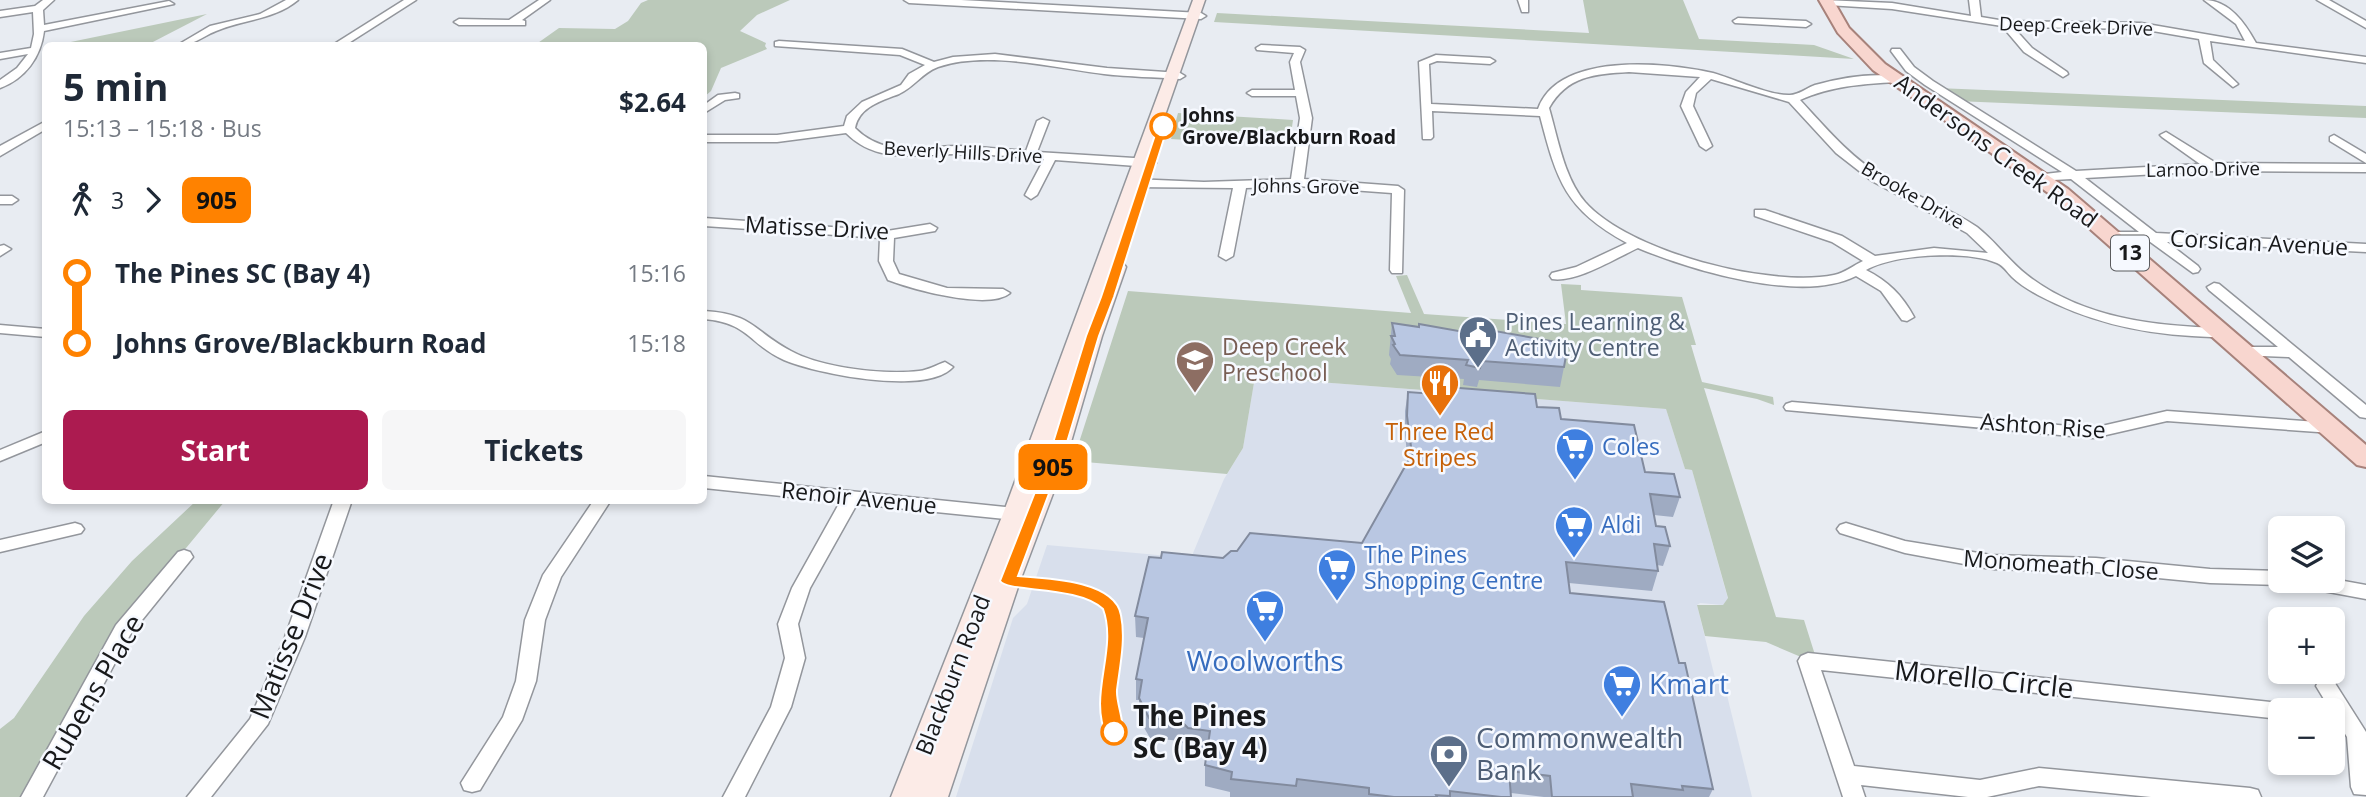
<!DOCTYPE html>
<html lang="en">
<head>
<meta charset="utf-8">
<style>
	:root { --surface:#fff; --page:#f6f6f7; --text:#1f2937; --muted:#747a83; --accent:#ac1b50 }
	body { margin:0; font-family:"Open Sans",sans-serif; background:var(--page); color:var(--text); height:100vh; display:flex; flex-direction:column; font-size:26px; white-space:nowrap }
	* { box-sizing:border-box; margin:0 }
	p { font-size:23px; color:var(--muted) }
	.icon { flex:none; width:38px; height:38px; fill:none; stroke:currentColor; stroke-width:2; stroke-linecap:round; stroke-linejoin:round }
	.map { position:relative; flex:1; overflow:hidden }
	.sheet { position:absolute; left:42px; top:42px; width:665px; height:462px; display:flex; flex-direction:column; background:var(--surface); border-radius:10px; box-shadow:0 4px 10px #0003 }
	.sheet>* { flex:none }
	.badge { padding:0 14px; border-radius:10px; font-size:24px; line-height:46px }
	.tools { position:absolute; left:2268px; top:516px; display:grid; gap:14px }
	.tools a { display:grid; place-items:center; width:77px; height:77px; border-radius:10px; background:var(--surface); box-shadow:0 4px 10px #0003; font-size:35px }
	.map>.badge { position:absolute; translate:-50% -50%; box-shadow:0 0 0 4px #fff }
	.legs { display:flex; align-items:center; gap:10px; height:77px; padding:0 21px; font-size:23px }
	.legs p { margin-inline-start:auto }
	.summary { display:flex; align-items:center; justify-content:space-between; height:119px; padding:0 21px }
	h1 { font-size:38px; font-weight:700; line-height:52px }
	.cta { display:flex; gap:14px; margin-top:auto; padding:14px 21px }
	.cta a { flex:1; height:80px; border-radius:10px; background:var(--accent); color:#fff; font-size:28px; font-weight:700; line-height:80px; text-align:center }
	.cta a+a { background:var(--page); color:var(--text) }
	ul { padding:0 21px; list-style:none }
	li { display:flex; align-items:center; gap:24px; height:70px; font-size:26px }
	li i { display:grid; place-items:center; width:10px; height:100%; margin:0 9px; background:currentColor }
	li i::after { content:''; width:18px; height:18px; margin:-9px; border:5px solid; border-radius:50%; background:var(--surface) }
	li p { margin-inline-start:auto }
	li:first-child i { background:linear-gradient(#0000 50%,currentColor 0) }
	li:last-child i { background:linear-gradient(currentColor 50%,#0000 0) }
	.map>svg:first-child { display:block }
</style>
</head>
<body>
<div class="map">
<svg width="2366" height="797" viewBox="0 0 2366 797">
	<rect width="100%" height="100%" fill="#e8ecf2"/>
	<polygon fill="#d8dfec" points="1255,377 1666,409 1685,469 1692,470 1728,599 1723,605 1700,603 1697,605 1715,678 1723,679 1752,797 956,797 1013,618 1027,604 1047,545 1191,558 1224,479 1243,448"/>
	<g fill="#bbc9ba">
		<polygon points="648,0 790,0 757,15 740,31 766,43 765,46 767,49 721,68 711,91 704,97 704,46 535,45 559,28 615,29 628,21 641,3"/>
		<polygon points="1583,0 1683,0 1699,39 1814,45 1854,59 1214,22 1217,13 1589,33"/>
		<polygon points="207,14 149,44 56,45"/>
		<polygon points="1937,88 2366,106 2366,118 1956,101"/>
		<polygon points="1178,113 1293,120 1291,134 1239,131 1236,143 1171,139"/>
		<polygon points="1407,275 1424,314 1566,324 1561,284 1581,285 1581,290 1682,297 1696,345 1691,345 1702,382 1773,397 1774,405 1757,399 1704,388 1776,617 1804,620 1816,658 1801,657 1766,642 1705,636 1697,605 1723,605 1728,598 1692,470 1685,469 1666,409 1255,377 1243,448 1227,474 1073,461 1128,291 1411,313 1396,276"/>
		<polygon points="196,501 225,501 114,635 27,797 0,797 0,729 14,718 84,616 132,561"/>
	</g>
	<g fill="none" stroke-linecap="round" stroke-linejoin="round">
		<g stroke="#93969c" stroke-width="3">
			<g id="street">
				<path d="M43,0H54L43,10L44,25L169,1L174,4L44,31C41,57 25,79 0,88V80L17,68L28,54L0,59V53L31,48L34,34L33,12L0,17V11L35,6Z"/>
				<path d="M286,0H298C274,20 244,19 216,31C201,37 193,46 176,46L210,26L260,14Z"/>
				<polygon points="404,0 416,0 344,46 331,46"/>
				<polygon points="539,0 550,0 522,20 525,21 525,25 459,25 454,22 459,19 509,20"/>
				<polygon points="904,0 961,0 1201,13 1206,16 1201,19 909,3"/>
				<polygon points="1518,0 1528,0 1528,12 1522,12"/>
				<path d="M1824,0L1892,3L1971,16L1969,0H1979L1981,17L2005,21L2141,23L2245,41L2236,24L2204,0C2229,0 2245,23 2256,43L2366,57V63L2210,41L2213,60L2238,84L2233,87L2204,63L2199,39L2141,29L2013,27L2032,48L2067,72L2068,74L2063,77L2024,52L2002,26L1892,9L1827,5L1824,4Z"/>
				<polygon points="2317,0 2329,0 2366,21 2366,28"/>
				<polygon points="1738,18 1806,21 1811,24 1806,27 1735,23 1733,21"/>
				<path d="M779,41L902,49L934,62L953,57L995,54L1107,68L1180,73L1185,76L1180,79C1155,77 1129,77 1104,74C1055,68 986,50 938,67C922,73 914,87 899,94C881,101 859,107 855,128C885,158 921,146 959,146C981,147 1004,149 1026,151L1037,121L1043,118L1049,121L1037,152L1150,159L1156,163L1150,167L1055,160L1037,195L1031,199L1025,195L1044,159C1016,157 989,154 961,154C920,153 879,166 846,133L777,142H704V135H777L844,126L847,116L862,102L901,85L909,74L925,65L900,55L775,46V42Z"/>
				<polygon points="1261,45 1300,47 1305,50 1300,62 1312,118 1304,179 1398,186 1404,190 1402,273 1392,273 1390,270 1392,193 1297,186 1246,188 1233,256 1226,260 1219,256 1233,188 1133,187 1127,183 1133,179 1204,182 1291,179 1300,118 1296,96 1252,96 1247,93 1252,90 1295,90 1290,62 1294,53 1257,50 1256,48"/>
				<polygon points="1892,49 1900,49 1914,67 1933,81 2076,171 2200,164 2162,137 2160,135 2166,132 2216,163 2366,164 2366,172 2213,171 2085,178 2156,233 2366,244 2366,252 2167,242 2198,266 2200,269 2198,272 2193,273 2149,241 2105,238 2105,232 2139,232 2071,179 2036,181 2036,175 2062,172 1925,85 1906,71 1891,51"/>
				<path d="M1436,55L1490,58L1495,61L1490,64L1437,61L1429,64L1431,104L1538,109C1558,52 1665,62 1713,73C1734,79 1770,96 1790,95C1798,95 1807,88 1815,85C1840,78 1874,72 1900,77L1901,79L1896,82C1862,84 1831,86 1800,100C1825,127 1850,157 1882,176C1912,195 1948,207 1977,227C1995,241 2009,261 2027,275C2082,318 2153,326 2220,328L2227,332C2219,340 2203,336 2192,336C2137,333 2087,321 2038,295C2029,290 2019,284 2012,277C2007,272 2004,266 1997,263C1967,250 1894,254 1866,270C1888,281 1902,295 1914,317L1907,321L1902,320L1881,291L1856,276C1802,304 1691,270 1638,248C1616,258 1576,283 1552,279L1550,276L1552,273L1576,267L1627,243C1565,209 1557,181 1540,116L1432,111L1433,137L1431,139H1423L1419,62ZM1629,72L1700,77L1686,92L1681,106L1700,146L1706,150L1712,146L1693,106L1696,93L1711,79L1789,102L1836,153L1872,181L1967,233L1988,253L1934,248L1875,256L1842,236L1765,210H1755V216L1832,242L1863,261C1854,265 1845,273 1834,275C1770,288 1629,252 1585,202C1564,177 1558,139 1549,108C1567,76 1594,74 1629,72Z"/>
				<polygon points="735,93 739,94 739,98 725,100 704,113 704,105 718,95"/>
				<polygon points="46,121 46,129 0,156 0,146"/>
				<polygon points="2334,135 2366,154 2366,163 2330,141 2330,137"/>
				<polygon points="0,196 12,196 18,200 12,204 0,204"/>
				<path d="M704,218L887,231L930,224L937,228L935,231L894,238L893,261L899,274L947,288L1003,289L1010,293C989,311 912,289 888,280L879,261L880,238L704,226Z"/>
				<polygon points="4,245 11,249 0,256 0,246"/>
				<polygon points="2214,283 2219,284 2366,405 2366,418 2360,417 2289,357 2238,355 2235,352 2238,349 2243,347 2278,347 2209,290 2207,287"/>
				<path d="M704,311C754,314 753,331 791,351C822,368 884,375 919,371C929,370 936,365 945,362L953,367C927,396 817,374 784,360C748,344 750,323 704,319Z"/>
				<polygon points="0,325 46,329 46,337 0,333"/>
				<polygon points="1792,402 2093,428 2167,411 2332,423 2340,428 2332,433 2167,421 2093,438 1786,410 1784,407 1786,404"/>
				<polygon points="46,431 46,442 0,461 0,450"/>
				<polygon points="704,476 1015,508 1021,510 1024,514 1021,518 1015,520 857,504 810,588 798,624 805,658 791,707 745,797 723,797 771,707 785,658 778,624 792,588 840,502 704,488"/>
				<polygon points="334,500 352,500 305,637 268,724 211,797 187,797 250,719 285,637"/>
				<polygon points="594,500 611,500 561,577 545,620 536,681 522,720 480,790 472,792 464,790 461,783 503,717 516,681 525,620 543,575"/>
				<polygon points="75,523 81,525 84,529 81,533 0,552 0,540"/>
				<polygon points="1846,523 1905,541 1991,555 2096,558 2210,569 2280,571 2280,581 2288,581 2280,585 2210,583 2096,572 1991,569 1905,553 1840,533 1837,529 1840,525"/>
				<polygon points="184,550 190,552 193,557 130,635 43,797 21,797 116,625 178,552"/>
				<polygon points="2333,579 2366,585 2366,599 2307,588 2300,586 2298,581 2333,581"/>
				<polygon points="1808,653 2280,703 2287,705 2290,710 2280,710 2280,719 1821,670 1854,766 1980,780 2039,768 2250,788 2258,790 2261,797 2151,797 2039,786 1987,797 1968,797 1861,785 1865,797 1843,797 1798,661 1801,656"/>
				<polygon points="2326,678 2333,680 2366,732 2366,795 2354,794 2351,787 2347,737 2316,686 2319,680"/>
			</g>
		</g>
		<g stroke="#93969c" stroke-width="3">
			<polygon id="secondary" points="1193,0 1205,0 1114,262 1123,263 1126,267 1102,336 1066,459 1020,581 948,797 891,797 1003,514"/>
		</g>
		<g stroke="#a7827b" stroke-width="4">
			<polygon id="primary" points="1819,0 1833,0 1849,28 1885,64 2068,189 2366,445 2366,467 2357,465 2054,197 1873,70 1838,33"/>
		</g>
		<use href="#street" fill="#fff" fill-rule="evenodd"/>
		<use href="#secondary" fill="#fcebe7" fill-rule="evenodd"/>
		<use href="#primary" fill="#f8d6cf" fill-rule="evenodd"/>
	</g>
	<g fill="#9fabc2">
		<polygon points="1392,323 1564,367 1560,387 1479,380 1477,387 1463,385 1464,379 1397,375 1390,364 1391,359 1389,355"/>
		<polygon points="1434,386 1537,407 1561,419 1645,472 1680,497 1673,517 1654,515 1656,526 1670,546 1663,566 1657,565 1658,571 1652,591 1569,583 1570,593 1679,663 1713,789 1709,797 1544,797 1511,793 1511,797 1230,797 1230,792 1205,786 1205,765 1207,751 1188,749 1181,741 1150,738 1139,719 1139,700 1136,700 1136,679 1144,638 1136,637 1135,616 1161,558 1223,558 1362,543 1408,462 1405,435 1405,411 1408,392 1432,394"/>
	</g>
	<g fill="#b9c7e2" stroke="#828b9e" stroke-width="2">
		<polygon points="1392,323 1419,327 1419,324 1475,334 1478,328 1568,344 1564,367 1482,361 1480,368 1466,365 1468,360 1400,355 1393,345 1395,344 1391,336 1395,336"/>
		<polygon points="1434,386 1535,394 1537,407 1559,408 1561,419 1634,425 1645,472 1674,474 1680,497 1650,494 1656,526 1665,527 1670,546 1654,544 1658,571 1566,562 1570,593 1664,602 1679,663 1685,663 1713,789 1682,786 1683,790 1631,784 1633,797 1552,797 1550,776 1509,771 1511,797 1501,797 1450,791 1450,796 1436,795 1437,797 1394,797 1369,794 1369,788 1297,779 1296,786 1231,779 1232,772 1205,765 1210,731 1188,728 1181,721 1149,718 1139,698 1142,680 1136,679 1148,618 1135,616 1149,557 1161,558 1162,552 1223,558 1231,551 1237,551 1250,533 1362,543 1412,454 1407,416 1408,392 1434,394"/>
	</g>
	<path fill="#ff8200" stroke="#fff" stroke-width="2" d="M1163,123L1168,126L1114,297L1099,336L1062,459L1018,576C1046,578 1115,580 1121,615C1126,639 1120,666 1117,690C1116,705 1127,724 1120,737L1114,739L1107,737C1087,696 1118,650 1103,609C1078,585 1008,593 1000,581L1048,459L1086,336L1101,297L1158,126Z"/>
	<defs>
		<g id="civic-pin" transform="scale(2.0125)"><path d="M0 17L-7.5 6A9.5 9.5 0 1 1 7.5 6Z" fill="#5c6f8a" stroke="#f6f9ff"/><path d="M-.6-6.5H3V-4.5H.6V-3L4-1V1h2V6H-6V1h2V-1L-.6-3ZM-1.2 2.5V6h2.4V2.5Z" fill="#fff"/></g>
		<g id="school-pin" transform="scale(2.0125)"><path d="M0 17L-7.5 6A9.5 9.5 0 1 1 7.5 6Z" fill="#8d6e63" stroke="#f6f9ff"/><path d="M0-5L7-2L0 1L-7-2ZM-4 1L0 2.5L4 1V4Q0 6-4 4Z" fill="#fff"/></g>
		<g id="restaurant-pin" transform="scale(2.0125)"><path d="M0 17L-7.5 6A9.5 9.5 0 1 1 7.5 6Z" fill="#e8710a" stroke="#f6f9ff"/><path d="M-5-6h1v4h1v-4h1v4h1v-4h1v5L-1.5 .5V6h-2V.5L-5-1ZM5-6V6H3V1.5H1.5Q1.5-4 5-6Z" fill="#fff"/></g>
		<g id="supermarket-pin" transform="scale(2.0125)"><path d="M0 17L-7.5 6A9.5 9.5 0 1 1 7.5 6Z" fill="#3f7fe0" stroke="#f6f9ff"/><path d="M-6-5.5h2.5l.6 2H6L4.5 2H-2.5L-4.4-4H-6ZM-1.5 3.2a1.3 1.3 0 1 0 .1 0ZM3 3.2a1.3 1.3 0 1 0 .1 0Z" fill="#fff"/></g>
		<g id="bank-pin" transform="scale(2.0125)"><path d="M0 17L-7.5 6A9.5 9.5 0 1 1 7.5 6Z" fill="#5c6f8a" stroke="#f6f9ff"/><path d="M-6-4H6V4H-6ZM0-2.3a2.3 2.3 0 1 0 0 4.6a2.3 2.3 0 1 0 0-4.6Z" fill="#fff"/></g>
	</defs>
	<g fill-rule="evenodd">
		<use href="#civic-pin" x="1478" y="335"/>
		<use href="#school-pin" x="1195" y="360"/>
		<use href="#restaurant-pin" x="1440" y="383"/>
		<use href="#supermarket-pin" x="1575" y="447"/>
		<use href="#supermarket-pin" x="1574" y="525"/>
		<use href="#supermarket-pin" x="1337" y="568"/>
		<use href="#supermarket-pin" x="1265" y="609"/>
		<use href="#supermarket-pin" x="1622" y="684"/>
		<use href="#bank-pin" x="1449" y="754"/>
	</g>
	<g fill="#fff" stroke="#ff8200" stroke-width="3.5">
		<circle cx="1163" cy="126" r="12"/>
		<circle cx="1114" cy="732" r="12"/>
	</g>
	<g text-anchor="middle" stroke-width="5" stroke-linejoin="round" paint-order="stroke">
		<g font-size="19" fill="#18191b" stroke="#f6f9ff">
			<text transform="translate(2076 26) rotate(2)" y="7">Deep Creek Drive</text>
			<text transform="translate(963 152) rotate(3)" y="7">Beverly Hills Drive</text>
			<text transform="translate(2203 169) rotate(-1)" y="7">Larnoo Drive</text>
			<text transform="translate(1306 186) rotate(1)" y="7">Johns Grove</text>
			<text transform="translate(1913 195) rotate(30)" y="7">Brooke Drive</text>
		</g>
		<g font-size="19" font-weight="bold" fill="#18191b" stroke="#f6f9ff" text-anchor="start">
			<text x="1182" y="122">Johns<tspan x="1182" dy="22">Grove/Blackburn Road</tspan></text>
		</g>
		<rect fill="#f6f9ff" stroke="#5b5c5f" stroke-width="2" x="2111" y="235.5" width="38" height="35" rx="5"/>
		<g font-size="21" font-weight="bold" fill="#18191b">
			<text x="2130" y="260">13</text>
		</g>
		<g font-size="23" fill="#18191b" stroke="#f6f9ff">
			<text transform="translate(1996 151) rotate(36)" y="8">Andersons Creek Road</text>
			<text transform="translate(817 228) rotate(3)" y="8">Matisse Drive</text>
			<text transform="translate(2259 243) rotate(3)" y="8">Corsican Avenue</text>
			<text transform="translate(2043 426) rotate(4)" y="8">Ashton Rise</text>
			<text transform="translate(859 498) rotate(6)" y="8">Renoir Avenue</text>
			<text transform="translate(2061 565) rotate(4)" y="8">Monomeath Close</text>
			<text transform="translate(953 675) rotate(-69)" y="8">Blackburn Road</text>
		</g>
		<g font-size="23" fill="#4e5e75" stroke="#f6f9ff" text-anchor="start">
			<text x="1505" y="330">Pines Learning &amp;<tspan x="1505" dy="26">Activity Centre</tspan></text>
		</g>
		<g font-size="23" fill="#785e54" stroke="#f6f9ff" text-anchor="start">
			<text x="1222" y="355">Deep Creek<tspan x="1222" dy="26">Preschool</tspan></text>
		</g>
		<g font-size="23" fill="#c56008" stroke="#f6f9ff">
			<text x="1440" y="440">Three Red<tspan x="1440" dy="26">Stripes</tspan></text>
		</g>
		<g font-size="23" fill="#366cbe" stroke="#f6f9ff" text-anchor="start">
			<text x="1602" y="455">Coles</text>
			<text x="1601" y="533">Aldi</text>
			<text x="1364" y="563">The Pines<tspan x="1364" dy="26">Shopping Centre</tspan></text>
		</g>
		<g font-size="28" fill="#18191b" stroke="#f6f9ff">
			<text transform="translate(291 636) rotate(-68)" y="10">Matisse Drive</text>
			<text transform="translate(1984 679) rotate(6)" y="10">Morello Circle</text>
			<text transform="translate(93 692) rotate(-60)" y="10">Rubens Place</text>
		</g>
		<g font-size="28" fill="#366cbe" stroke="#f6f9ff">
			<text x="1265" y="671">Woolworths</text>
			<text x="1649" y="694" text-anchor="start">Kmart</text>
		</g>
		<g font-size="28" font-weight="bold" fill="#18191b" stroke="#f6f9ff" text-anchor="start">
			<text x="1133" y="726">The Pines<tspan x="1133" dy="32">SC (Bay 4)</tspan></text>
		</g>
		<g font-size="28" fill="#4e5e75" stroke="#f6f9ff" text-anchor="start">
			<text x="1476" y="748">Commonwealth<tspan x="1476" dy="32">Bank</tspan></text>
		</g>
	</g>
</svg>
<div class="tools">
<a><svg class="icon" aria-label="layers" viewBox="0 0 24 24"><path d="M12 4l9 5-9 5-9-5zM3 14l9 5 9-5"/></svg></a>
<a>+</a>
<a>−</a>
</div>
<b class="badge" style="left:1053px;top:467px;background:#ff8200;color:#111">905</b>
<section class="sheet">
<div class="summary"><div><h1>5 min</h1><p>15:13 – 15:18 · Bus</p></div><b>$2.64</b></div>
<div class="legs"><svg class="icon" aria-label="walk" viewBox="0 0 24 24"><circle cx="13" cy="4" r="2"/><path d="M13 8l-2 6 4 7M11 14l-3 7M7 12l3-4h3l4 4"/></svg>3<svg class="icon" aria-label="forward" viewBox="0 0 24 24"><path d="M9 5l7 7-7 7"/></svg><b class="badge" style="background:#ff8200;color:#111">905</b></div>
<ul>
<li><i style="color:#ff8200"></i><b>The Pines SC (Bay 4)</b><p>15:16</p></li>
<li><i style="color:#ff8200"></i><b>Johns Grove/Blackburn Road</b><p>15:18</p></li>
</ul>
<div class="cta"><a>Start</a><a>Tickets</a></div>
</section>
</div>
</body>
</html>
